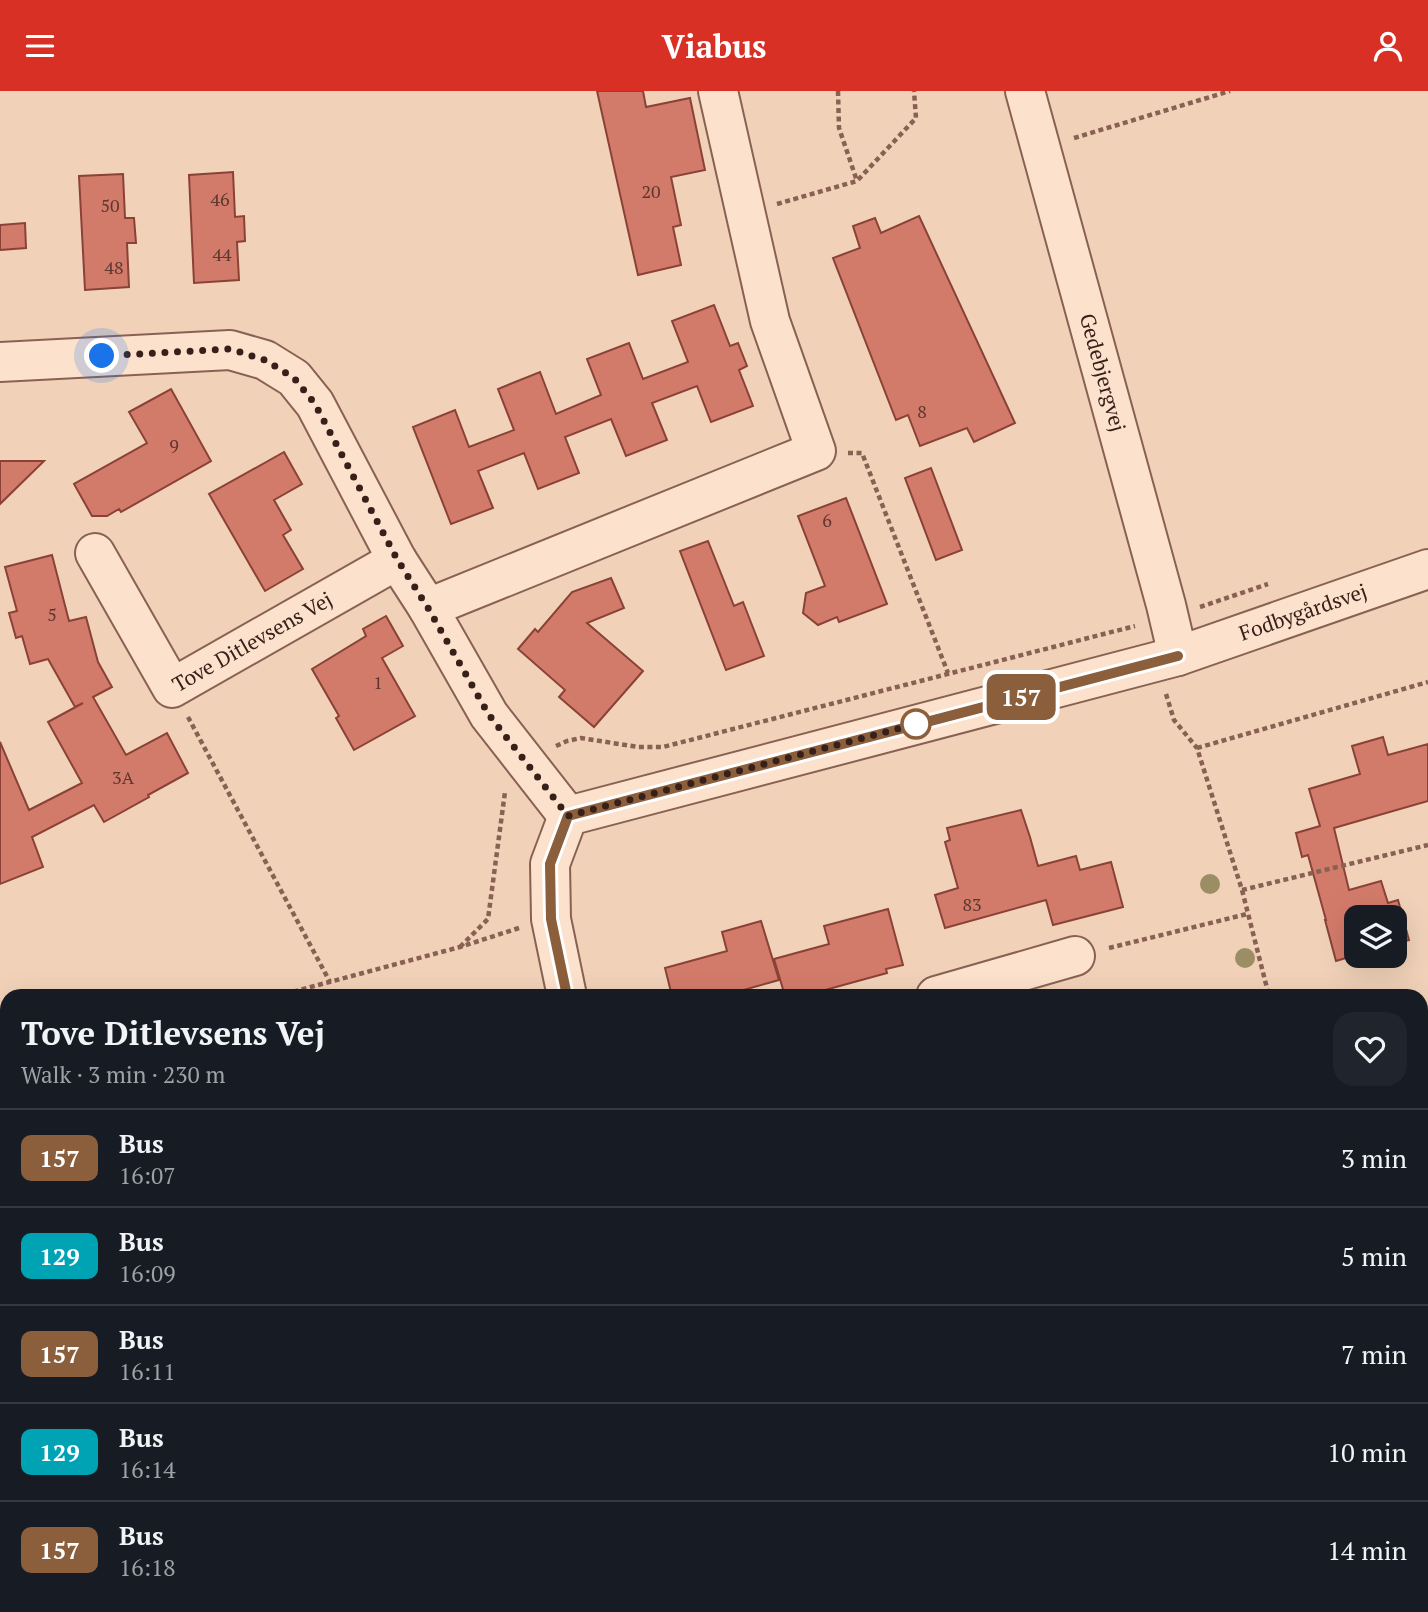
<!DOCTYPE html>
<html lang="en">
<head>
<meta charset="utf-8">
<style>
	:root { --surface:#171b24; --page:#20242c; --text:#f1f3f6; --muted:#9ea1a6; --line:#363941; --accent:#d93025 }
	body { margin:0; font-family:"PT Serif",serif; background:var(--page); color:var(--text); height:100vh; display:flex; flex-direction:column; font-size:26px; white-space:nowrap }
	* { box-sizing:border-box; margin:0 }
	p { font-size:23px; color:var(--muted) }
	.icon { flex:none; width:38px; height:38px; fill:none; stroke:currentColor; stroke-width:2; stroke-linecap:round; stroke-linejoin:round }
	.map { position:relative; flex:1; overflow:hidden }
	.panel { position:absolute; left:0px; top:898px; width:1428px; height:625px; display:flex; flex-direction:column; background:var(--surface); border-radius:21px 21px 0 0; box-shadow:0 7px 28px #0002 }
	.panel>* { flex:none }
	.badge { padding:0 14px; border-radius:10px; font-size:24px; line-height:46px }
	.tools { position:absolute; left:1344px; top:814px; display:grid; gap:14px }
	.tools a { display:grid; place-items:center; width:63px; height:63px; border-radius:14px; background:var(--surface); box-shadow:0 7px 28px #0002; font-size:35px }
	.you { position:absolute; width:35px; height:35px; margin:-18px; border:5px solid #fff; border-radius:50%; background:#1a73e8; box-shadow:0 0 0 10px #1a73e833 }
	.map>.badge { position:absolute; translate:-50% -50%; box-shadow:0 0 0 4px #fff }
	.round { display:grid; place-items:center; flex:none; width:74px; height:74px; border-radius:21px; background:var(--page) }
	.summary { display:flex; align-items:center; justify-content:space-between; height:119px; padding:0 21px }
	h1 { font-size:33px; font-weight:600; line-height:52px }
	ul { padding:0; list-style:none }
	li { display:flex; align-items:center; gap:21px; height:98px; padding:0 21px; border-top:2px solid var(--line) }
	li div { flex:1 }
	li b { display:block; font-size:26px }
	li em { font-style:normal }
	li .badge { min-width:77px; font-weight:700; text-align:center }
	header { display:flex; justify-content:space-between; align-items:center; height:91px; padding:0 21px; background:var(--accent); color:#fff; font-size:32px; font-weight:600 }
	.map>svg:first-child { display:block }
</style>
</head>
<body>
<header><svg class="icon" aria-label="menu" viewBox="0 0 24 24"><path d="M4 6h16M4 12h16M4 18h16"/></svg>Viabus<svg class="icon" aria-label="person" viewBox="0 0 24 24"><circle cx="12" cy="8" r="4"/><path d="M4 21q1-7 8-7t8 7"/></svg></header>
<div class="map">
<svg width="1428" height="1521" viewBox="0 0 1428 1521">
	<rect width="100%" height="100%" fill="#f1d2b9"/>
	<g fill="#d37b6b" stroke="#8a4237" stroke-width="2">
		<polygon points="597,0 643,0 646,16 690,7 705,79 671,86 681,134 673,136 681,174 638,184"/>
		<polygon points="233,81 235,126 244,125 245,150 237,151 239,189 194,192 189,84"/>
		<polygon points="123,83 125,127 134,127 136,152 127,152 129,196 85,199 79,85"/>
		<polygon points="919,125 1015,332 974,351 967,337 920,355 908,324 896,329 833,167 860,157 853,135 875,127 881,142"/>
		<polygon points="25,132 26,157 0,159 0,134"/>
		<polygon points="714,214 730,255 738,252 747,275 739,279 753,315 711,331 697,295 652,312 667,349 626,365 611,328 565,346 579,382 538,398 524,362 478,380 493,417 451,433 413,336 455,319 469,356 514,339 498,298 540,281 556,323 601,304 587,268 629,252 643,288 688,271 672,230"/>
		<polygon points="171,298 211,370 121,421 119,418 107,425 92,425 74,393 147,352 129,321"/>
		<polygon points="284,361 302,393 274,409 291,439 283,444 303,478 265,500 209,403"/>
		<polygon points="0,370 44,370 0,413"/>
		<polygon points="931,377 962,459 936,469 905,387"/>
		<polygon points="846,407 887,513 839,531 837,526 818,534 803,522 806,502 825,495 798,425"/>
		<polygon points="708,450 734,515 743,511 764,565 726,579 680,460"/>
		<polygon points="52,464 69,530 86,526 98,571 112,596 93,606 126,664 167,642 188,682 148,704 149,706 104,731 94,714 32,746 43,776 0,793 0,651 29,719 82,692 48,631 83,612 75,616 48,568 30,573 22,545 16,547 9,522 17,520 5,476"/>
		<polygon points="611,487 624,517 587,532 643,580 594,636 559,606 565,599 518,558 535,538 538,541 572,501"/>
		<polygon points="386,525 403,555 382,567 415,625 354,659 336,627 339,625 312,578 366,545 363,538"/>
		<polygon points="1383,646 1388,664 1428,653 1428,710 1334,737 1349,799 1381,790 1388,812 1398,809 1409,849 1395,853 1395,826 1356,826 1356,864 1336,870 1325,829 1326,829 1308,764 1302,766 1296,742 1320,735 1309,698 1360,683 1352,655"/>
		<polygon points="1021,719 1030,746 1038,775 1076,765 1080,779 1111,771 1123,816 1053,834 1046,809 945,837 935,804 958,797 945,751 950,749 947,737"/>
		<polygon points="888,818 903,874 886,878 887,882 818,901 818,899 798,905 785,905 774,868 829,853 824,835"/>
		<polygon points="761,830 779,889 722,905 672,905 665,877 727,860 722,841"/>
	</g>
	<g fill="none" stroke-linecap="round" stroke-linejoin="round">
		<g stroke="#896153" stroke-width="42">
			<g id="minor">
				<path id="s1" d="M1025,0L1166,514L1178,565"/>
				<polyline points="0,271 230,259 265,269 294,287 315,313 397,469 428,517 489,624 568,725"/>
				<path id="s2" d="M95,462L172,597L397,469"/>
				<polyline points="428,517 816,360 770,230 718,0"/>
				<path id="s3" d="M567,905L551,828L550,773L568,725L1178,565L1428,478"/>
				<polyline points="936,905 1075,865"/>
				<polyline points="421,1516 423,1521"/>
				<polyline points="527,1516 529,1521"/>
				<polyline points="734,1516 735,1521"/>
				<polyline points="622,1521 641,1516"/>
			</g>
		</g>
		<g stroke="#896153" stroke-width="4.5" stroke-dasharray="5 3.5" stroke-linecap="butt">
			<polyline points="838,0 839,37 857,90"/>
			<polyline points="1074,47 1230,0"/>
			<polyline points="777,113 857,90 916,27 914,0"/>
			<polyline points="848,362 862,362 948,582"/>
			<polyline points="1200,516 1268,493"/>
			<polyline points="1166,603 1174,629 1197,657 1242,799 1269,905"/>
			<polyline points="188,626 330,891"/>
			<polyline points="556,655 567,650 581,647 638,656 663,656 1135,535"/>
			<polyline points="1197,657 1428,591"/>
			<polyline points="1242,799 1428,754"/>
			<polyline points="460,856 488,828 505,701"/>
			<polyline points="1109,857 1247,823"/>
			<polyline points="277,905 460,856 519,837"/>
			<polyline points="0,977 7,975"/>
			<polyline points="0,1261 7,1259"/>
			<polyline points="1421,1286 1428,1284"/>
			<polyline points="1421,1487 1428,1514"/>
			<polyline points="235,1516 237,1521"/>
			<polyline points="253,1521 273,1516"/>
		</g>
		<use href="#minor" stroke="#fce1cd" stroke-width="38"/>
	</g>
	<g fill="#9b8d64">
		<circle cx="1210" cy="793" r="10"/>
		<circle cx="1245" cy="867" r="10"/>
	</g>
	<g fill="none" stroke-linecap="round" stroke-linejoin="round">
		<g stroke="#fff" stroke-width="16">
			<polyline id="line" points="567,905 551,828 550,773 568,725 1178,565"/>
		</g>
		<use href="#line" stroke="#8b5e3c" stroke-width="10"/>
		<polyline stroke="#362019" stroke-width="7" stroke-dasharray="0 12.6" points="102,265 230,258 265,269 294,287 315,313 397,468 428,517 489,624 568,725 916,633"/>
	</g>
	<circle fill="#fff" stroke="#8b5e3c" stroke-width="3.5" cx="916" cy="633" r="14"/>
	<g text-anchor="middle" stroke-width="5" stroke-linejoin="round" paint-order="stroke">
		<g font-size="18" fill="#5d372e">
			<text x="651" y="107">20</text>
			<text x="220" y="115">46</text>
			<text x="110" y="121">50</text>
			<text x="222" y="170">44</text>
			<text x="114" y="183">48</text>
			<text x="922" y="327">8</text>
			<text x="174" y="361">9</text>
			<text x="827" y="436">6</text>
			<text x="52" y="530">5</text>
			<text x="378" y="598">1</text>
			<text x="123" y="693">3A</text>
			<text x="972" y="820">83</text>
		</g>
		<g font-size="21" fill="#362019" stroke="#f8dec9">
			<text dy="7" stroke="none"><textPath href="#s1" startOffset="292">Gedebjergvej</textPath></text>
			<text dy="7" stroke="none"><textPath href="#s3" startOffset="948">Fodbygårdsvej</textPath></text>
			<text dy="7" stroke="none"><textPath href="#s2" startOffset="248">Tove Ditlevsens Vej</textPath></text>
		</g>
	</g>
</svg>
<div class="tools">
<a><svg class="icon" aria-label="layers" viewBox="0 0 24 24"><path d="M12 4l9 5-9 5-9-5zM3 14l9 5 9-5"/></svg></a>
</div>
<div class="you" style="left:102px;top:265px"></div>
<b class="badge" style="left:1021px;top:606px;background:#8b5e3c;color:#fff">157</b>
<section class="panel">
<div class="summary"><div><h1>Tove Ditlevsens Vej</h1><p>Walk · 3 min · 230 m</p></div><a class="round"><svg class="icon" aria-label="heart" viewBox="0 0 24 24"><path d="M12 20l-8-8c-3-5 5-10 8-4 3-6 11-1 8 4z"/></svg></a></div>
<ul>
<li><span class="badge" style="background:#8b5e3c;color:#fff">157</span><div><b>Bus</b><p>16:07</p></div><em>3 min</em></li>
<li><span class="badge" style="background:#00a3b4;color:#fff">129</span><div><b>Bus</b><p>16:09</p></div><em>5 min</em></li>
<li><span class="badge" style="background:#8b5e3c;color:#fff">157</span><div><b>Bus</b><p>16:11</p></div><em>7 min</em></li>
<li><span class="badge" style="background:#00a3b4;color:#fff">129</span><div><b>Bus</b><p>16:14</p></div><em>10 min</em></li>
<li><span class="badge" style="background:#8b5e3c;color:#fff">157</span><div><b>Bus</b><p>16:18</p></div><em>14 min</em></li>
</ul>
</section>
</div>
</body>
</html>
